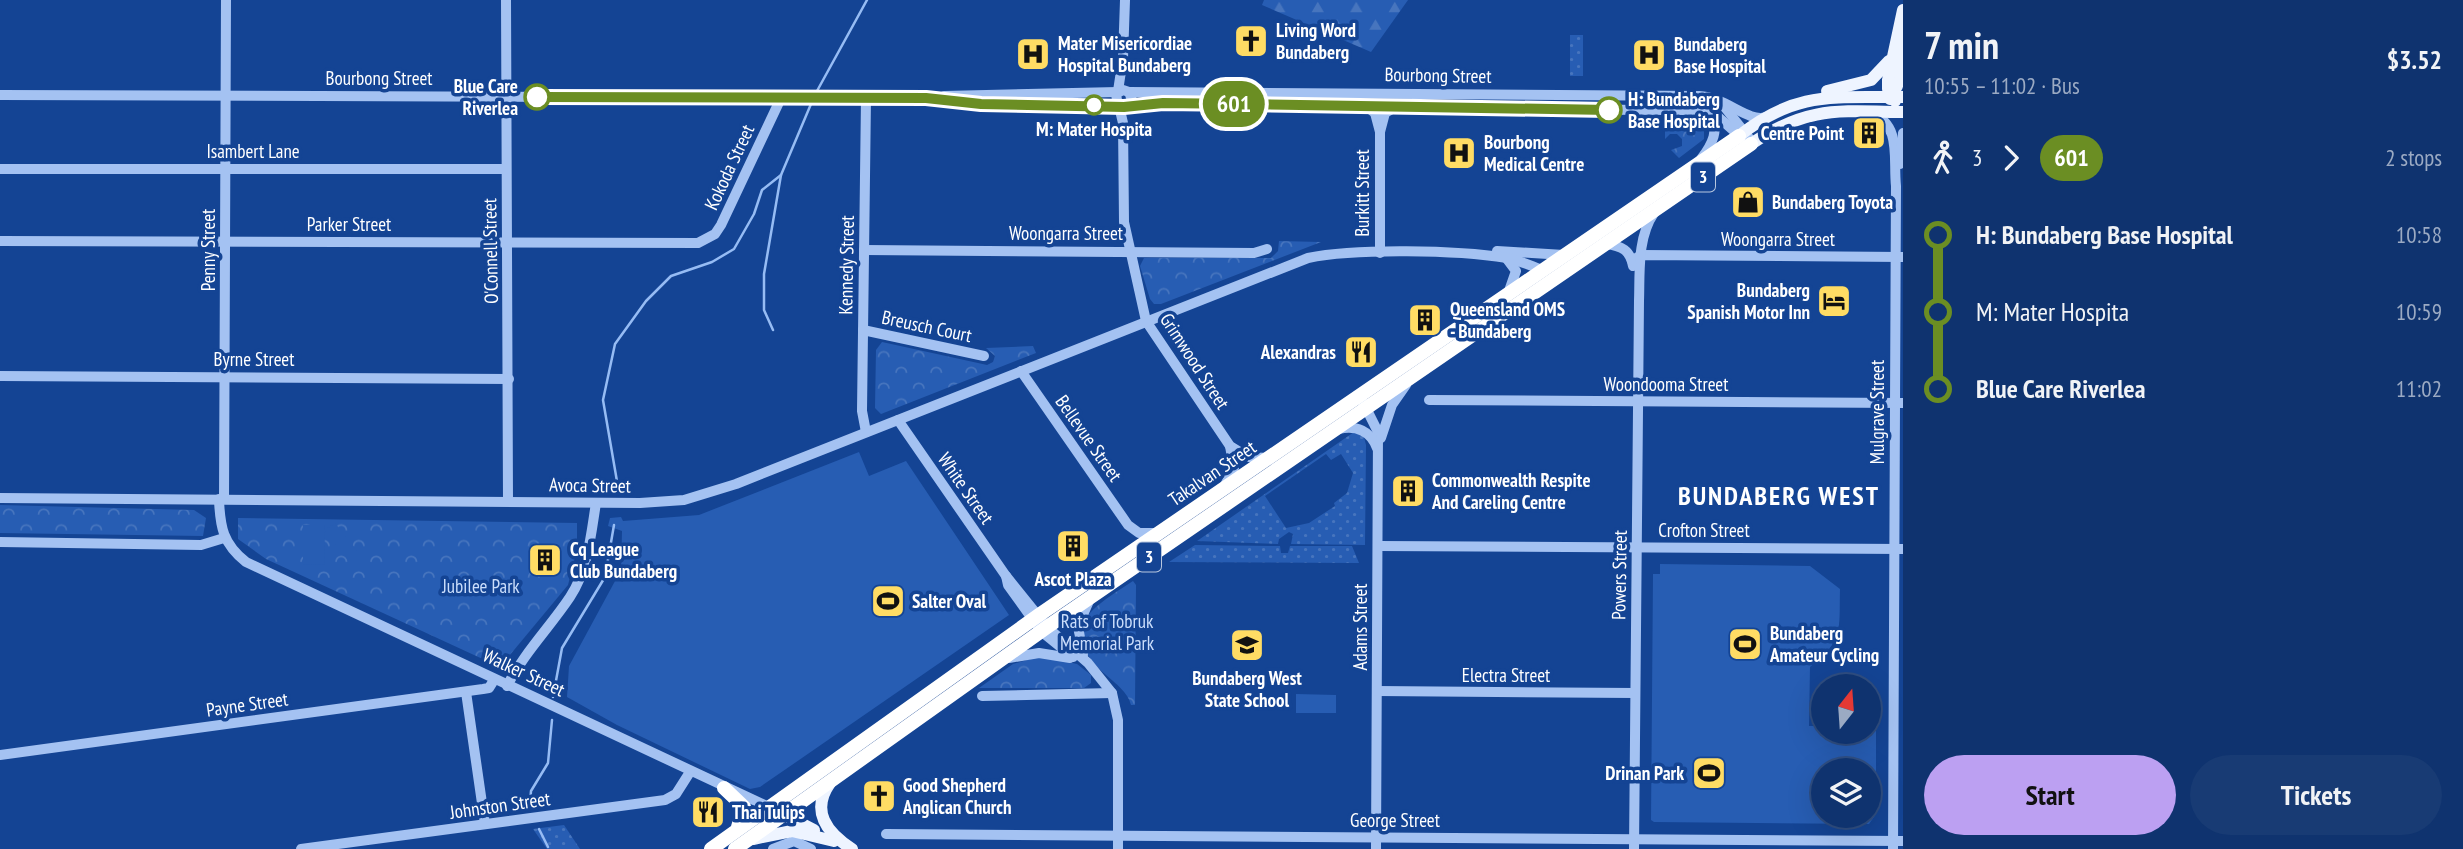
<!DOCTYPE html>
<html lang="en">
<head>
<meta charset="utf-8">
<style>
	:root { --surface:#0f336f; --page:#183b74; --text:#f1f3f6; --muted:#9baac3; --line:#2f4e82; --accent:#bca0f2 }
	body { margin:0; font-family:"PT Sans Narrow",sans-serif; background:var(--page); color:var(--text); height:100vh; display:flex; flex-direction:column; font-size:26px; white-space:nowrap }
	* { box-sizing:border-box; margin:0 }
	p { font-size:23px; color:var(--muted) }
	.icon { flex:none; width:38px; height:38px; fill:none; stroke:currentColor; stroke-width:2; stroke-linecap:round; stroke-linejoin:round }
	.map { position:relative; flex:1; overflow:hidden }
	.details { display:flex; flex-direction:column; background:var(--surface); width:560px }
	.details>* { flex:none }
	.badge { padding:0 14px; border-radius:23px; font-size:24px; line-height:46px }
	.needle { width:46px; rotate:17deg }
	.controls { position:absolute; left:1811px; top:674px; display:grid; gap:14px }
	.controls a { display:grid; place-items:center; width:70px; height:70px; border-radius:50%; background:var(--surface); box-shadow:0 7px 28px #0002,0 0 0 2px var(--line); font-size:35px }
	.map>.badge { position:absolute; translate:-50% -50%; box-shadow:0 0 0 4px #fff }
	.legs { display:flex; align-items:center; gap:10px; height:77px; padding:0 21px; font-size:23px }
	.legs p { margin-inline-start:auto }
	.summary { display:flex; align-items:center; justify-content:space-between; height:119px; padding:0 21px }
	h1 { font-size:38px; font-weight:600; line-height:52px }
	.primary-button { display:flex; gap:14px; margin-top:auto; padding:14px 21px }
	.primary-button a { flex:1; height:80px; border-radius:42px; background:var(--accent); color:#111; font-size:28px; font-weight:600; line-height:80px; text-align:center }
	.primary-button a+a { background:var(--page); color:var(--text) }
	ul { padding:0 21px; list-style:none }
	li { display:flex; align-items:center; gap:24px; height:77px; font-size:26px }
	li i { display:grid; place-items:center; width:10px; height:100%; margin:0 9px; background:currentColor }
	li i::after { content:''; width:18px; height:18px; margin:-9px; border:5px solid; border-radius:50%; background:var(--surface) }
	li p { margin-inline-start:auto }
	li:first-child i { background:linear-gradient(#0000 50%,currentColor 0) }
	li:last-child i { background:linear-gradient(currentColor 50%,#0000 0) }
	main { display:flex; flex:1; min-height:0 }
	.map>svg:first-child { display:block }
</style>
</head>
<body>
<main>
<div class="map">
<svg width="1903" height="849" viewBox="0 0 1903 849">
	<defs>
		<pattern id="grass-dots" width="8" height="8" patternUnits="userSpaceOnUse" patternTransform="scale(1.75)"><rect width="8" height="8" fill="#275db3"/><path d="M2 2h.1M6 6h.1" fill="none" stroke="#4775be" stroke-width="1.8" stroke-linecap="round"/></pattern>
		<pattern id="forest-firs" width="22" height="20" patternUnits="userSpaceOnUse" patternTransform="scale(1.75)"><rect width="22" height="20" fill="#275db3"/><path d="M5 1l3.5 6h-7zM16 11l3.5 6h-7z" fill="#4775be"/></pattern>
		<pattern id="park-crowns" width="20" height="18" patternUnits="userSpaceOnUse" patternTransform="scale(1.75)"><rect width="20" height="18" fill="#275db3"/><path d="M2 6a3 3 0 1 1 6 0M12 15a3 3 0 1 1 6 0" fill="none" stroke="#4775be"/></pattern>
	</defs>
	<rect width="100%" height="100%" fill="#144494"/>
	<g fill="url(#grass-dots)" fill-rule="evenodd">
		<rect x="1570" y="35" width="13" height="41"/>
		<path d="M1354,432L1364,437L1366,445L1365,545L1291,544L1293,534L1289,532L1279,539L1278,544L1197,541ZM1326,454L1331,460L1341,454L1353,473L1347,493L1334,503L1335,506L1309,523L1286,528L1265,496Z"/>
		<polygon points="1195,545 1280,546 1281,553 1288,553 1290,546 1352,546 1359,563 1169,562"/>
		<polygon points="564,825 580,849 547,849 533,829"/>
	</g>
	<polygon fill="url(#forest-firs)" points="1264,0 1408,0 1371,52 1262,5"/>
	<g fill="url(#park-crowns)">
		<polygon points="1665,124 1700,126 1704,131 1704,139 1679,158 1671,150 1682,146 1682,139 1677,134 1670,134 1665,139"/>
		<polygon points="1279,241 1321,242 1161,304 1154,304 1150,299 1140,266 1144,258 1271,258 1278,251"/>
		<polygon points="882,342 987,365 993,362 995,356 986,348 1033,346 1036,353 881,414 875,408 876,350"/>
		<polygon points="0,505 194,510 206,518 203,536 0,533"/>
		<polygon points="238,518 577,523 577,549 568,585 500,667 266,559 238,539"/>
		<path d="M1133,581L1136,585L1135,705H1131C1128,692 1115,683 1106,675C1054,628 1092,608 1133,581Z"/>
		<polygon points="1041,656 1077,664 1091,675 1091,683 1084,688 979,688 1013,664"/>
	</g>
	<g fill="#275db3" fill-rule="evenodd">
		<polygon points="859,452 869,476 906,461 1009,615 760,787 750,789 617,725 567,697 569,666 621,570 622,531 608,526 610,518 621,517 623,521 699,515"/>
		<polygon points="335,523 357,551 347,559 325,531 324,565 303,564 303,525 324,525 325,530"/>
		<path d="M1660,564L1810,566L1840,589C1839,629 1844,641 1810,667L1809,726H1823L1824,732H1869V726L1876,727V814L1869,824L1654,822L1651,820L1653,574H1660ZM1824,770H1869V816H1824Z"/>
		<polygon points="1296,694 1336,695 1336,713 1296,713"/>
	</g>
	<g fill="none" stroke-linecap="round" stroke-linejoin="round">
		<g stroke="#96bcf4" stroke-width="2.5">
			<polyline points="817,91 867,0"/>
			<polyline points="773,330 764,310 764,274 781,175"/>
			<polyline points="619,493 603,400 615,344 646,301 671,276 712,262 734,249 754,214 762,190 781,175 811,104"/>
			<polyline points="553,697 562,648 605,577 614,525"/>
			<polyline points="530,804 531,791 548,763 552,720"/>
			<polyline points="539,829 548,847"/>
		</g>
		<g stroke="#a4c2f2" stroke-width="10">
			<polyline points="506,0 508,501"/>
			<polyline points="1118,91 1123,58 1125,0"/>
			<path d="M1129,92L1699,96C1726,97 1748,123 1766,117"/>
			<polyline points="0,95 926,98 984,105 1124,107 1132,100 1129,92 1123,90 1116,94 1118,106"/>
			<polyline points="944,96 1118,92"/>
			<polyline points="866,98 862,411 866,432"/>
			<polyline points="1129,105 1350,104 1412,109 1694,110 1717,116 1742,138"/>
			<polyline points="1723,105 1753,143"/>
			<polyline points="1119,106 1123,123 1124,222 1146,321 1230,446 1248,457 1268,458"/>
			<polyline points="1366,106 1375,113 1380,132 1385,113 1394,108"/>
			<path d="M1871,113C1902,125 1893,158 1896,186L1893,849"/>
			<path d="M1701,159C1711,146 1722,128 1708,113"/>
			<polyline points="1900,164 1903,133"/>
			<polyline points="0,169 506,169"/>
			<polyline points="0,241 698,243 715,234 721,225 781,98"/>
			<path d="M1606,244C1622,246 1630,250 1633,266"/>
			<polyline points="864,250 1254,253 1267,249"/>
			<polyline points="1497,251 1564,255"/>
			<polyline points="1380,253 1380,132"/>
			<polyline points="1507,259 1516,271 1509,291"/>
			<polyline points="1632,261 1641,255 1903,257"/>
			<polyline points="863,330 984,356"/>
			<polyline points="1021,371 1128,525 1139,533 1157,533"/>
			<polyline points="0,376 509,379"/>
			<polyline points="1429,400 1903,403"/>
			<polyline points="1363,402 1378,432 1376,849"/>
			<polyline points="898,420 1006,576 1047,627 1088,663 1112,693 1118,720 1118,849"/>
			<path d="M1339,429C1356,425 1371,431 1377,448"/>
			<polyline points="1381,438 1392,405 1406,385"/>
			<polyline points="1225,485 1234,468 1230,446"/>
			<path d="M0,498L640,503L684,500L736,484L1308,258C1356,248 1457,250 1507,258C1519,260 1531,266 1542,270"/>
			<path d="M219,499C220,527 223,544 246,562L773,809"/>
			<polyline points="224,499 226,0"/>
			<polyline points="0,542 201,545 224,538"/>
			<polyline points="1378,546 1903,549"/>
			<polyline points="1006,576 1008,585 1041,631 1073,657"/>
			<polyline points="1083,655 1078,626 1089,601"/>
			<polyline points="1009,658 1039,653 1070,658"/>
			<path d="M507,686C524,653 550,627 570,597C588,570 591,534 596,503"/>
			<polyline points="1377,691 1635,693"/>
			<polyline points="466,692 485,824"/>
			<polyline points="982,696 1112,693"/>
			<polyline points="0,755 483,689 489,688 494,680"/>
			<polyline points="886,834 1903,841"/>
			<polyline points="301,849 665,800 676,794 690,772"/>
			<polyline points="773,849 794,841 811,849"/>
			<path d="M1634,849L1639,301C1640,272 1637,238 1654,213"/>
		</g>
		<g stroke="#eef4ff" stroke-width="12">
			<polyline points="1827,91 1871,80 1889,61"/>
			<polyline points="1890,99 1897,86 1903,44"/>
			<polyline points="1895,101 1888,89 1888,80 1903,10"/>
			<path d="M1739,136C1797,90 1834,98 1903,97"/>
			<path d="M1751,144C1807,106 1837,111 1903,112"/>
			<path d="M830,783C810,811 827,833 852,849"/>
			<polyline points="783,814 814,830"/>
			<polyline points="753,839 792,831 834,841"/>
		</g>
		<g stroke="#fff" stroke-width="14">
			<polyline points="724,788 744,807 738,827"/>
			<polyline points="711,849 1039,615 1739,136"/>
			<polyline points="735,849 1047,627 1751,144"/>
		</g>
	</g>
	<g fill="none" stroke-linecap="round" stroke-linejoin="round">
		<g stroke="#fff" stroke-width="16">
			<polyline id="line-1" points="537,97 926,98 981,104 1124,107 1163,103 1243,104 1609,110"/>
		</g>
		<use href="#line-1" stroke="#6b8e23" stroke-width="10"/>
	</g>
	<defs>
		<g id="church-square" transform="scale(1.75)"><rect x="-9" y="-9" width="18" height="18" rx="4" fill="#ffdc64" stroke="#144494"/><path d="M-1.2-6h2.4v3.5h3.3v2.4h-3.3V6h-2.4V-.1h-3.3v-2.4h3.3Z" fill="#111"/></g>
		<g id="hospital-square" transform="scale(1.75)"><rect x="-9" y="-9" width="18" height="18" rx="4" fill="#ffdc64" stroke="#144494"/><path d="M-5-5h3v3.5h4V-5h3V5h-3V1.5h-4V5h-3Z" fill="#111"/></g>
		<g id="building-square" transform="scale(1.75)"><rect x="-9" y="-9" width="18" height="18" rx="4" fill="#ffdc64" stroke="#144494"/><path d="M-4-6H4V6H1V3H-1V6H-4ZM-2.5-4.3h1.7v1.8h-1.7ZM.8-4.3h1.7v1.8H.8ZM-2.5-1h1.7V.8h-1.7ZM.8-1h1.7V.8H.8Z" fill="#111"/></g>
		<g id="shop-square" transform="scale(1.75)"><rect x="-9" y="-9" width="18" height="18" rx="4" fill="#ffdc64" stroke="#144494"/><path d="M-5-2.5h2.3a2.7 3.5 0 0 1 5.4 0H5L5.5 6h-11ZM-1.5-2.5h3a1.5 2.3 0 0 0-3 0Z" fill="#111"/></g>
		<g id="hotel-square" transform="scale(1.75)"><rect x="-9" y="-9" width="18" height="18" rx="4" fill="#ffdc64" stroke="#144494"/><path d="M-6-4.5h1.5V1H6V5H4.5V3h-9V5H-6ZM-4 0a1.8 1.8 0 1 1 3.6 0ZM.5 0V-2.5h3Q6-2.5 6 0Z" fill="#111"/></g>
		<g id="restaurant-square" transform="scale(1.75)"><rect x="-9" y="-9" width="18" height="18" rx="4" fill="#ffdc64" stroke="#144494"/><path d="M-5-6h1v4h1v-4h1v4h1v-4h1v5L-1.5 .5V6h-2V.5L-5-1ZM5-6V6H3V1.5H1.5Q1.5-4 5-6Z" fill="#111"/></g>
		<g id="stadium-square" transform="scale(1.75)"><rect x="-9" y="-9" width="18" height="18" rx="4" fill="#ffdc64" stroke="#144494"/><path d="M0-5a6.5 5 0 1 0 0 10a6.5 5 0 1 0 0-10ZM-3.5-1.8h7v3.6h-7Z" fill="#111"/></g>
		<g id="school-square" transform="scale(1.75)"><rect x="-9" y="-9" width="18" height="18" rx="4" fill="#ffdc64" stroke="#144494"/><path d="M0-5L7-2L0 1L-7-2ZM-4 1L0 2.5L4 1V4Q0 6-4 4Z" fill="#111"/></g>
	</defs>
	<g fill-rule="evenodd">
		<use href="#church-square" x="1251" y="41"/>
		<use href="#hospital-square" x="1033" y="54"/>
		<use href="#hospital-square" x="1649" y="55"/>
		<use href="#building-square" x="1869" y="133"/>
		<use href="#hospital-square" x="1459" y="153"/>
		<use href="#shop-square" x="1748" y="202"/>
		<use href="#hotel-square" x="1834" y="301"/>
		<use href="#building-square" x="1425" y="320"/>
		<use href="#restaurant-square" x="1361" y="352"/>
		<use href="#building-square" x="1408" y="491"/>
		<use href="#building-square" x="1073" y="546"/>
		<use href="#building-square" x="545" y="560"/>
		<use href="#stadium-square" x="888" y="601"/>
		<use href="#stadium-square" x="1745" y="644"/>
		<use href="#school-square" x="1247" y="645"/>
		<use href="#stadium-square" x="1709" y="773"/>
		<use href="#church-square" x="879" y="796"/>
		<use href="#restaurant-square" x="708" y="812"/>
	</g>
	<g fill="#fff" stroke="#6b8e23" stroke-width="3.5">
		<circle cx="537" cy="97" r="12"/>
		<circle cx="1094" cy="105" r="9"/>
		<circle cx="1609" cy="110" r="12"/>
	</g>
	<g text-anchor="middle" stroke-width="7" stroke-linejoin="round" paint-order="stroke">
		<g fill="#144494" stroke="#b8c7df" stroke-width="2">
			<rect x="1691" y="162.5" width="24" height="29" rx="5"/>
			<rect x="1137" y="542.5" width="24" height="29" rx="5"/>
		</g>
		<g font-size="18" font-weight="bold" fill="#fff">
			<text x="1703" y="183">3</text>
			<text x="1149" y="563">3</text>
		</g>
		<g font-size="19" font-weight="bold" fill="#fff" stroke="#144494" text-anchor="start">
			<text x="1276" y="37">Living Word<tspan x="1276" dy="22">Bundaberg</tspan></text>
			<text x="1058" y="50">Mater Misericordiae<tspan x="1058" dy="22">Hospital Bundaberg</tspan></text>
			<text x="1674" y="51">Bundaberg<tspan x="1674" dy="22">Base Hospital</tspan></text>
			<text x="1844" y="140" text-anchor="end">Centre Point</text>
			<text x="1484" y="149">Bourbong<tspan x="1484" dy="22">Medical Centre</tspan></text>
			<text x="1772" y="209">Bundaberg Toyota</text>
			<text x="1810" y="297" text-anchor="end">Bundaberg<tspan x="1810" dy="22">Spanish Motor Inn</tspan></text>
			<text x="1450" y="316">Queensland OMS<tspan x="1450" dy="22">- Bundaberg</tspan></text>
			<text x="1336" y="359" text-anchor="end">Alexandras</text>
			<text x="1432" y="487">Commonwealth Respite<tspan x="1432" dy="22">And Careling Centre</tspan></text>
			<text x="570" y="556">Cq League<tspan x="570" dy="22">Club Bundaberg</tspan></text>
			<text x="1073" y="586" text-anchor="middle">Ascot Plaza</text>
			<text x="912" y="608">Salter Oval</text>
			<text x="1770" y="640">Bundaberg<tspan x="1770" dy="22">Amateur Cycling</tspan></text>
			<text x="1247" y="685" text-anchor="middle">Bundaberg West<tspan x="1247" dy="22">State School</tspan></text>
			<text x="1684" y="780" text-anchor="end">Drinan Park</text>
			<text x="903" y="792">Good Shepherd<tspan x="903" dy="22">Anglican Church</tspan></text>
			<text x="732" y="819">Thai Tulips</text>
		</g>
		<g font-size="19" fill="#fff" stroke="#144494">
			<text transform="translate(1438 75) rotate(1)" y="7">Bourbong Street</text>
			<text x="379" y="85">Bourbong Street</text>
			<text x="253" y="158">Isambert Lane</text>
			<text transform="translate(729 167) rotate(-65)" y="7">Kokoda Street</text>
			<text transform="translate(1362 193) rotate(-90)" y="7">Burkitt Street</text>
			<text x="349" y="231">Parker Street</text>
			<text x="1066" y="240">Woongarra Street</text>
			<text x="1778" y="246">Woongarra Street</text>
			<text transform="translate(208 250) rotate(-90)" y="7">Penny Street</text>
			<text transform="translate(490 251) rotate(-91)" y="7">O'Connell Street</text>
			<text transform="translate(846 265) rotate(-89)" y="7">Kennedy Street</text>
			<text transform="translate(927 326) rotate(12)" y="7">Breusch Court</text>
			<text x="254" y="366">Byrne Street</text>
			<text transform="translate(1195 361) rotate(57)" y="7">Grimwood Street</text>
			<text x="1666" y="391">Woondooma Street</text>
			<text transform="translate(1877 412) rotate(-90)" y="7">Mulgrave Street</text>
			<text transform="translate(1089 438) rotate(55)" y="7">Bellevue Street</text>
			<text transform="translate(1212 473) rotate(-34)" y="7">Takalvan Street</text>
			<text transform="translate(590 485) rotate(1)" y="7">Avoca Street</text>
			<text transform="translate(966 488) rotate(55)" y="7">White Street</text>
			<text x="1704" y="537">Crofton Street</text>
			<text transform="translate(1619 575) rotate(-89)" y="7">Powers Street</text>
			<text transform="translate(1360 627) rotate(-90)" y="7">Adams Street</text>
			<text transform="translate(524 672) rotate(25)" y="7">Walker Street</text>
			<text x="1506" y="682">Electra Street</text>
			<text transform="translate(247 704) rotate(-8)" y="7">Payne Street</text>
			<text transform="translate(500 805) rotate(-8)" y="7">Johnston Street</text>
			<text x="1395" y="827">George Street</text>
		</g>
		<g font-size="19" font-weight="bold" fill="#fff" stroke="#144494" text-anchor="end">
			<text x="518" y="93">Blue Care<tspan x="518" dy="22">Riverlea</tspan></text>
			<text x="1628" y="106" text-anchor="start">H: Bundaberg<tspan x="1628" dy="22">Base Hospital</tspan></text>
			<text x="1094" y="136" text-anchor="middle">M: Mater Hospita</text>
		</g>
		<g font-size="19" fill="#cbdefc" stroke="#144494">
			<text x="481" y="593">Jubilee Park</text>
			<text x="1107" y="628">Rats of Tobruk<tspan x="1107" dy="22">Memorial Park</tspan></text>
		</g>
		<g font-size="26" font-weight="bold" letter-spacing="2" fill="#fff" stroke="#144494">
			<text x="1779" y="505">BUNDABERG WEST</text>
		</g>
	</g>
</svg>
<div class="controls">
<a><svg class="needle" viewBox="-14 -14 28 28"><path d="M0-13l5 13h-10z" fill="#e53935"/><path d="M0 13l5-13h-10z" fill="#9baac3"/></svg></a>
<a><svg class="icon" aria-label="layers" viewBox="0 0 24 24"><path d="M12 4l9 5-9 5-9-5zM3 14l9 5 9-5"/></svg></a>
</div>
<b class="badge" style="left:1234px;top:104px;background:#6b8e23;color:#fff">601</b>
</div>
<section class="details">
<div class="summary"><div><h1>7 min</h1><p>10:55 – 11:02 · Bus</p></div><b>$3.52</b></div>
<div class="legs"><svg class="icon" aria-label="walk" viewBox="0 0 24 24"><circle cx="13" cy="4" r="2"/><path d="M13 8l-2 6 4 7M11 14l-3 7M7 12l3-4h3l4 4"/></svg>3<svg class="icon" aria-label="forward" viewBox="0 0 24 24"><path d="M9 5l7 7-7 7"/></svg><b class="badge" style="background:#6b8e23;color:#fff">601</b><p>2 stops</p></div>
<ul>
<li><i style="color:#6b8e23"></i><b>H: Bundaberg Base Hospital</b><p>10:58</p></li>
<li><i style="color:#6b8e23"></i><span>M: Mater Hospita</span><p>10:59</p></li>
<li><i style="color:#6b8e23"></i><b>Blue Care Riverlea</b><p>11:02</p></li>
</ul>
<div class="primary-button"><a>Start</a><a>Tickets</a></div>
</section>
</main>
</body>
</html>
